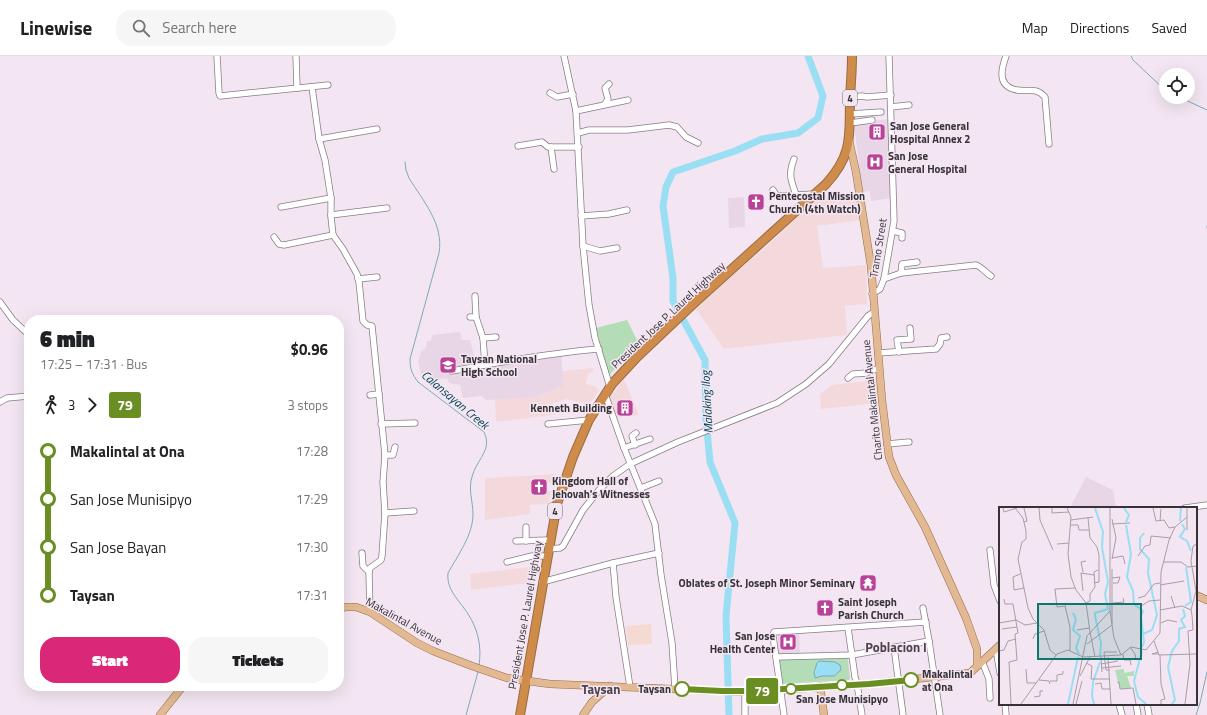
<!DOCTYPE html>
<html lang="en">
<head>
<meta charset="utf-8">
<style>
	:root { --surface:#fff; --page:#f6f6f6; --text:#202124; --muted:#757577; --line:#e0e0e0; --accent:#db2777 }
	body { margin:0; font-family:"Titillium Web",sans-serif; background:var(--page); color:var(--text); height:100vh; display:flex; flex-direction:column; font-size:15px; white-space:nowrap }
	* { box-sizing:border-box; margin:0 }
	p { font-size:13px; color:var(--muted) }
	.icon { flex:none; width:22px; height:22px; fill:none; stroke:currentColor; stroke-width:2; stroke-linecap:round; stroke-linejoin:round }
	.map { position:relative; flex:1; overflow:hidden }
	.side { position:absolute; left:24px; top:259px; width:320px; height:376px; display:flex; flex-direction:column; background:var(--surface); border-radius:16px; box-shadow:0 4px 16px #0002 }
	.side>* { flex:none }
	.badge { padding:0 8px; border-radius:3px; font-size:14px; line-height:26px }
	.fabs { position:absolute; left:1159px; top:12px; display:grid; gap:8px }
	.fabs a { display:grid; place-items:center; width:36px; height:36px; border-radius:50%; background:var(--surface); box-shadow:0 4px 16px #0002; font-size:20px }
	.map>.badge { position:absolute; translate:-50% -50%; box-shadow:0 0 0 2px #fff }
	.legs { display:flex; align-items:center; gap:6px; height:44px; padding:0 16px; font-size:13px }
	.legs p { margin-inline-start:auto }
	.overview { display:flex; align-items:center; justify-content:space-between; height:68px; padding:0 16px }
	h1 { font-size:22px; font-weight:800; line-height:30px }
	.action { display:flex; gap:8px; margin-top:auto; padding:8px 16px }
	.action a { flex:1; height:46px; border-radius:16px; background:var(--accent); color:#fff; font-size:16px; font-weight:800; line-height:46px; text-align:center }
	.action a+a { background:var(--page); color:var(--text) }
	ul { padding:0 16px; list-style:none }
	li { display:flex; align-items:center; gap:14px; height:48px; font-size:15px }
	li i { display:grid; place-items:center; width:6px; height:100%; margin:0 5px; background:currentColor }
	li i::after { content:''; width:10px; height:10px; margin:-5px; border:3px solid; border-radius:50%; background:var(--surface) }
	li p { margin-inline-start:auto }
	li:first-child i { background:linear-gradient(#0000 50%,currentColor 0) }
	li:last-child i { background:linear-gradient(currentColor 50%,#0000 0) }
	header { display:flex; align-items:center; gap:24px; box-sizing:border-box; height:56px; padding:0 20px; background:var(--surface); border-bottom:1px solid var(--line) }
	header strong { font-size:19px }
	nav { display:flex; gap:22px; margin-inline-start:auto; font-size:14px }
	.search { width:280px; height:36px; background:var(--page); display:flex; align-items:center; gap:10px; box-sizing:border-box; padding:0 14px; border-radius:16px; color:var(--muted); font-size:15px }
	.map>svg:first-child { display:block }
</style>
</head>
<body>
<header>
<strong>Linewise</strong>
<div class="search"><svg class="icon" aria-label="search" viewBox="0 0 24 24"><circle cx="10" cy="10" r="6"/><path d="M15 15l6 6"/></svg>Search here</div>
<nav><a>Map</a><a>Directions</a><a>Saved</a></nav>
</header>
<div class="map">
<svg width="1207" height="659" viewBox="0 0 1207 659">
	<rect width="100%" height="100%" fill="#f3e6f2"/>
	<polygon fill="#f4dad3" points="651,568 652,588 628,589 625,570"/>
	<g fill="#f4d9dc">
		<polygon points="854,140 855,145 858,144 861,164 817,170 823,212 866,209 867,248 845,250 847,279 724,293 696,253 730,221 766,191 815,144"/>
		<polygon points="593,312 594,315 588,318 586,328 595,330 599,334 589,349 566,343 552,348 552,359 496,366 495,343 534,341 564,330 563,315"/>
		<polygon points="624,323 639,359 616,362 609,343"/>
		<polygon points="877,324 879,347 821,353 820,338 832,329"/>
		<polygon points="556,418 553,426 533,428 534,435 551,435 548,448 530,449 530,458 485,464 485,422"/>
		<polygon points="538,510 535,526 471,534 470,518"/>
	</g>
	<g fill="#e8d5e6">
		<polygon points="890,63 893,142 871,145 870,135 862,136 854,67"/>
		<polygon points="744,141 745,171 729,172 728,142"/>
		<polygon points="460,276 462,284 470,284 477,312 561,298 564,330 534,341 486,344 482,340 463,342 460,329 449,327 447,322 433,324 428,318 421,318 418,306 421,295 426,292 427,285 431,285 432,279"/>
		<polygon points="1086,421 1113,434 1116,452 1073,452 1072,448"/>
		<polygon points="799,576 800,598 778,599 778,579"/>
	</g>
	<g fill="#b4dcb7">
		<polygon points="627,264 639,288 609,319 596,272"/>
		<polygon points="839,596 839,598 847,597 850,622 849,624 782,628 778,599"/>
	</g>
	<polygon fill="#99def2" stroke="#7caaba" points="819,605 835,606 840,609 841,614 834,620 822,620 815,622 814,616 817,607"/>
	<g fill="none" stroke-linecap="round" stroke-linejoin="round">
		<g stroke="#7caaba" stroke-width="1">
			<polyline points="1131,0 1133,4 1166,35"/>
			<polyline points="1179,41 1207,54"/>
			<path d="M405,106L406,114L409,122C423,145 444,168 439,197L410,303C410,313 412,318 418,326L484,376C493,394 476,404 472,421C468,433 473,446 473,458C473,479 458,499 448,517C446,534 460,545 468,558C478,573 482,591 479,609"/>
			<polyline points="1207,170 1207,172"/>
			<polyline points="466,659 478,616"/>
			<polyline points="1196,659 1200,647 1207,616"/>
		</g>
		<polyline stroke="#99def2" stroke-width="7" points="729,659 726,560 735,467 710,406 706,364 705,304 673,245 673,222 663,150 666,131 673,116 735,95 762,83 798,77 818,62 823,40 808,0"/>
		<g stroke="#877c86" stroke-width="7">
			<g id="minor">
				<polyline points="217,0 219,37 220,40 328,29"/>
				<polyline points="296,0 297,32"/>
				<polyline points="564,0 576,55 583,190 589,249 595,282 610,331"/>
				<path d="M1006,0C1002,11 997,28 1013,33C1026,38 1034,29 1045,41L1049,88"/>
				<polyline points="312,31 319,83 325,104 331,142 331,161 333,179 343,193 357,218 359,226 363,265 367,269 372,270 385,399 383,426 385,457 382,500 381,504 370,512 369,516 370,556"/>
				<polyline points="550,37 557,41 573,38"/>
				<polyline points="850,41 862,40 867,41 891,39"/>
				<polyline points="605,48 608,43 605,32 609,28"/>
				<polyline points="891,51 909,49"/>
				<polyline points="576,55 628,44"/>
				<polyline points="850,58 881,56"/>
				<polyline points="850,67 872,64"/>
				<polyline points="578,77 589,74 628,74 669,69 677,71 686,81 698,87"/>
				<polyline points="319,83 377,73"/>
				<polyline points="518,90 542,86 548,91 579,91"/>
				<polyline points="551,91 554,113"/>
				<path d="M794,103C788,119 791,124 796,139"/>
				<polyline points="773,134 777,140 814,138"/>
				<polyline points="281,151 331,142"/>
				<polyline points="331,159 387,152"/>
				<polyline points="581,160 609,158 627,154"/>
				<polyline points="893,175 902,177 902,182"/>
				<polyline points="274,181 279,188 284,189 333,179"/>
				<polyline points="583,190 600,195 617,192"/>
				<polyline points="901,217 902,208 917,206"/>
				<polyline points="358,223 377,221"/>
				<path d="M884,223L901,217L976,209C982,211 986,217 991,220"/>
				<polyline points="872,238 880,233 884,223 894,165 889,0"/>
				<polyline points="475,240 476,261 483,282 485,309"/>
				<polyline points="0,246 13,264 29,279"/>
				<polyline points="470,261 476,261"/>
				<polyline points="483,282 496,281"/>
				<polyline points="899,296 897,284 911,283 910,272"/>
				<polyline points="878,297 936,293 940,288 941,282 947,281"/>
				<path d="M452,315C500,306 550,297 599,293"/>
				<polyline points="848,322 853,318 867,317 870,314 879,313"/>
				<polyline points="605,338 624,392 655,468 661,519 672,587 675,632"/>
				<polyline points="370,339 379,338"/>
				<polyline points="0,346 7,342 29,340"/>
				<polyline points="381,368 415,367"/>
				<polyline points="548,368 589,364"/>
				<polyline points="887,388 909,386"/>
				<polyline points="635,389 632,380 636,377"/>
				<polyline points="624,392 650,383"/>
				<polyline points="385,399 393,399 395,391"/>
				<polyline points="641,432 659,425"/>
				<polyline points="1185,452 1207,449"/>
				<polyline points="385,457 414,455"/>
				<polyline points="526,471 526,485"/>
				<polyline points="516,485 549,484"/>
				<polyline points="548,493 560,492 563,490 583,454 599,434 613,420 630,408 678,386 777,347 806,328 829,308 868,260 874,256"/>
				<polyline points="990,494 994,529 1000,545"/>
				<polyline points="362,497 363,510 369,516"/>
				<polyline points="507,506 532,500 547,500"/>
				<polyline points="613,507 616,541 630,631"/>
				<polyline points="542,526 613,507 659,497"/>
				<polyline points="923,552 929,585 940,659"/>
				<polyline points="848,572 855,621 857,628 862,659"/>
				<polyline points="894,591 903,659"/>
				<polyline points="996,593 1000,617"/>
				<polyline points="776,601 852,599 929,585"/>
				<polyline points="982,605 989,623 990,642"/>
				<polyline points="745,636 745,659"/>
				<polyline points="1005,648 1006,659"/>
				<polyline points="1119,648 1122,659"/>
				<polyline points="1136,648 1138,659"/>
				<polyline points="1147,648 1149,659"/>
				<polyline points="784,659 773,580 774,576 926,566"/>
			</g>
		</g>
		<g stroke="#996c43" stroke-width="8">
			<g id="major">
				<polyline points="849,84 856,116 871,210 882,344 889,401 896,419 925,471 966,562 977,593 977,609"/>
				<polyline points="1196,539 1207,544"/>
				<polyline points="339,553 346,551 356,551 370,556 417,587 433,595 472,610 507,622 550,628 745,636 869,628 970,617 1000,589"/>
				<polyline points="820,630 824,659"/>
				<polyline points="160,659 183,630"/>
				<polyline points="583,659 592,646 610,630"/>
			</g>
		</g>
		<g stroke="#996c43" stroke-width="10">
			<path id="highway" d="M520,659L557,448L573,401L589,364L612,328L637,301L692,249L826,128C854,97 849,79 850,41C851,27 852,14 852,0"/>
		</g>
		<use href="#minor" stroke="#fff" stroke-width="5.5"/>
		<use href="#major" stroke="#e2b992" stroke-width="7"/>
		<use href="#highway" stroke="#ce8b49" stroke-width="8"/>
	</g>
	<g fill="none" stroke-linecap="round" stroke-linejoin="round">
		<g stroke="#fff" stroke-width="9">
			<polyline id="line-1" points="682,633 722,635 750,635 869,628 911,624"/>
		</g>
		<use href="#line-1" stroke="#6b8e23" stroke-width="6"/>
	</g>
	<defs>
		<g id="building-square" transform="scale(0.9)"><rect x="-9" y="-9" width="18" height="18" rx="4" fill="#b94197" stroke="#f3e6f2"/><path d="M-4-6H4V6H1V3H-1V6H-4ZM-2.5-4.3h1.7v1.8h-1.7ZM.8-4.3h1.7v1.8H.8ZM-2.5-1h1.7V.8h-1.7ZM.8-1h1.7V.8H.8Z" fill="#fff"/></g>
		<g id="hospital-square" transform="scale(0.9)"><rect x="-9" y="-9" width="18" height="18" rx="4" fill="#b94197" stroke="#f3e6f2"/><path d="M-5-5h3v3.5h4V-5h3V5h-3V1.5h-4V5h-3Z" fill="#fff"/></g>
		<g id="church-square" transform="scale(0.9)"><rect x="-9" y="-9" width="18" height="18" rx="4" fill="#b94197" stroke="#f3e6f2"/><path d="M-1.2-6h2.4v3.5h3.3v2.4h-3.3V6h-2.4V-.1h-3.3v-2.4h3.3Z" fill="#fff"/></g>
		<g id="school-square" transform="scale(0.9)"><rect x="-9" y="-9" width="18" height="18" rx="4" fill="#b94197" stroke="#f3e6f2"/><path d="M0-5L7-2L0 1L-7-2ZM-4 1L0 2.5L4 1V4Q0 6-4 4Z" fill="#fff"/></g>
		<g id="temple-square" transform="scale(0.9)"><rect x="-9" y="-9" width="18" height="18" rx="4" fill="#b94197" stroke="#f3e6f2"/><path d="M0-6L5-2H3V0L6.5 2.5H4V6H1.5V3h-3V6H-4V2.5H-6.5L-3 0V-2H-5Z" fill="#fff"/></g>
	</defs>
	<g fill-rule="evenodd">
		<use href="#building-square" x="877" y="76"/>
		<use href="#hospital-square" x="875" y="106"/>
		<use href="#church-square" x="756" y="146"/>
		<use href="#school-square" x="448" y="309"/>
		<use href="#building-square" x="625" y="352"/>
		<use href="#church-square" x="539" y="431"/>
		<use href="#temple-square" x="868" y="527"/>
		<use href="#church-square" x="825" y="552"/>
		<use href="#hospital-square" x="788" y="586"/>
	</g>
	<g fill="#fff" stroke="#6b8e23" stroke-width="2">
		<circle cx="911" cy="624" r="7"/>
		<circle cx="842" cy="629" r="5"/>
		<circle cx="682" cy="633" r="7"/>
		<circle cx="791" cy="633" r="5"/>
	</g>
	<g text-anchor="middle" stroke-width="3" stroke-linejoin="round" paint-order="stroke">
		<g fill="#f3e6f2" stroke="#6f686f" stroke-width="1">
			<rect x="843" y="34" width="14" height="16" rx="3"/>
			<rect x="548" y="447" width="14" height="16" rx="3"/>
		</g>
		<g font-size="10" font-weight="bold" fill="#373237">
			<text x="850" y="46">4</text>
			<text x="555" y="459">4</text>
		</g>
		<g font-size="11" font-weight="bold" fill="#373237" stroke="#f3e6f2" text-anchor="start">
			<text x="890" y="74">San Jose General<tspan x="890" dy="13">Hospital Annex 2</tspan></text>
			<text x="888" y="104">San Jose<tspan x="888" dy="13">General Hospital</tspan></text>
			<text x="769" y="144">Pentecostal Mission<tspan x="769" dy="13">Church (4th Watch)</tspan></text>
			<text x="461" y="307">Taysan National<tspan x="461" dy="13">High School</tspan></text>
			<text x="612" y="356" text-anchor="end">Kenneth Building</text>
			<text x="552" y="429">Kingdom Hall of<tspan x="552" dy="13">Jehovah's Witnesses</tspan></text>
			<text x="855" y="531" text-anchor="end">Oblates of St. Joseph Minor Seminary</text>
			<text x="838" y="550">Saint Joseph<tspan x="838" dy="13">Parish Church</tspan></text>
			<text x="775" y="584" text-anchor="end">San Jose<tspan x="775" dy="13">Health Center</tspan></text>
		</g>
		<g font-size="11" fill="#373237" stroke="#f3e6f2">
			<text transform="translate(878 192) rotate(-81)" y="4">Tramo Street</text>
			<text transform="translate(668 259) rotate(-43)" y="4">President Jose P. Laurel Highway</text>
			<text transform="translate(872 344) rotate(-96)" y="4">Charito Makalintal Avenue</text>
			<text transform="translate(525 559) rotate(-80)" y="4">President Jose P. Laurel Highway</text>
			<text transform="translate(404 565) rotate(29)" y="4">Makalintal Avenue</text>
		</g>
		<g font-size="11" font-weight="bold" fill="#373237" stroke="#f3e6f2" text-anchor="start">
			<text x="922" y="622">Makalintal<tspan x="922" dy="13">at Ona</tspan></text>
			<text x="671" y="637" text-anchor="end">Taysan</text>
			<text x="842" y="647" text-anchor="middle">San Jose Munisipyo</text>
		</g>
		<g font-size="12" font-style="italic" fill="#034351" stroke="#f3e6f2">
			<text transform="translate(455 344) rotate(40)" y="4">Calansayan Creek</text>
			<text transform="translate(707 346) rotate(-93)" y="4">Malaking Ilog</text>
		</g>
		<g font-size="13" font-weight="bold" fill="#4c424b" stroke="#f3e6f2">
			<text x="896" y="596">Poblacion I</text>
			<text x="601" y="638">Taysan</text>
		</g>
	</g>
	<g transform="translate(999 451)">
		<rect width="198" height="198" fill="#f3e6f2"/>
		<path d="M125,162V166L135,164V169H128L132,181L121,182L116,163Z" fill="#b4dcb7"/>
		<path fill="none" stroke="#99def2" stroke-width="2" d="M96,1L104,25L103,40L109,75L106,87L109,102L96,106V109L102,136L101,150M125,1L130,8L127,15M181,14L182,1M183,17L186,22L181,30L188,34L192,44M127,18L132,47L128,70L134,84L135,97L144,104L142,109L145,135L143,140M145,26L141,31V42L150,52L149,66L158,108L155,117M186,99L192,95L187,60M74,106L77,112L74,123L81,129L77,141L80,147M144,127L153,123L155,117M143,144L135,174L139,190L147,197M69,197L79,150M95,197L93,189L94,175L101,155M173,197L176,193L169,160L173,144L180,134V122L186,120L182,113L186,109L184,102"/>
		<path fill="none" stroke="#a89ea7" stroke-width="1" d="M4,1L5,5L18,1M16,1L24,11L27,24V32L23,35L19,52L29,101L34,112L45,123L51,143L57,148M40,1L41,13L54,43M53,1V6L70,5M68,1L72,10L69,47L72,70L77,83L87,96L91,125M154,1L157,14L165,13L170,21L176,20M89,11L91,31L98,40L100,48V75L95,76M113,12L117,31L113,52M72,13L94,10M161,14L162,2M25,15L28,14L25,1M113,17L131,16M72,18H79L80,23H90M188,23V10M58,37L70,36M139,49L146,39L151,38L152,29L172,31M113,51L124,49L126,57M165,55H182L189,60L198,59M84,65L82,55L87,54M21,67L14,70L15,83L25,81M113,71L121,70L119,76H114M161,78L185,74M84,84L82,66L95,68M172,89L176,101M139,91L146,89L155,77L161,76M5,92L6,97H14L19,126L16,127L18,153L10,155L12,197M87,96L91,94V87L96,80L95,65L99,63M114,96L125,95L124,91M66,99L71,120V144M67,99L58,100L56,82L76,81M142,99L150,94L161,93M161,103L183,99L192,103L193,108L194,123L189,124L191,157L186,197M192,103L197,84L192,54L194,39L198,37M111,104L115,131L122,148M0,116L17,113L26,118L38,116M162,116L169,113L178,115M113,117V62M3,122L18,120M78,123L90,121M91,125L96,150M34,132L36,127L45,124M155,134L160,148L198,147M88,137L113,118M131,140L136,147L137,153M0,144L5,143L9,134L17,132M159,145L153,147H160M124,147L125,153H131L132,158M122,148L132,140L147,143L161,126L162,65L170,33L176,20L188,10V1M161,148L162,177L166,192L162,193V197M102,150L103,165M109,150L112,197M87,156L93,159L92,172H111M102,157L119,154M103,161L122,159M27,162L28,176H37M111,163H107L105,145H118M81,169L91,150M40,173L50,174L51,177M51,174H58V168L64,167V164M118,175H120L121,182L134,181L137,197M96,177L102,176L103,182H111M35,190L41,189V184H44M22,197L58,147L69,143L84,150L122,148M74,197L88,129L111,104V1M77,197L83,174"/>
		<path fill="#0f766e" fill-opacity="0.15" stroke="#0f766e" stroke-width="2" d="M39,97H142V152H39Z"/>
		<rect width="198" height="198" fill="none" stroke="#373237" stroke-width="2"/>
	</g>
</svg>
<div class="fabs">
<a><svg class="icon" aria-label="locate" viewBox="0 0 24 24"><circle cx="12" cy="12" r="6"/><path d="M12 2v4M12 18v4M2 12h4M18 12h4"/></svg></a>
</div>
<b class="badge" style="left:762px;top:635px;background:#6b8e23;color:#fff">79</b>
<section class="side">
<div class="overview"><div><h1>6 min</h1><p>17:25 – 17:31 · Bus</p></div><b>$0.96</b></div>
<div class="legs"><svg class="icon" aria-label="walk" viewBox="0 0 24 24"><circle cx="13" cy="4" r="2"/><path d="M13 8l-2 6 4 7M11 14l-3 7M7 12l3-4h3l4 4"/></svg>3<svg class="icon" aria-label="forward" viewBox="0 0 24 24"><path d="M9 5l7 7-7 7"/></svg><b class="badge" style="background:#6b8e23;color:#fff">79</b><p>3 stops</p></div>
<ul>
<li><i style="color:#6b8e23"></i><b>Makalintal at Ona</b><p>17:28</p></li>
<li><i style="color:#6b8e23"></i><span>San Jose Munisipyo</span><p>17:29</p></li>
<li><i style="color:#6b8e23"></i><span>San Jose Bayan</span><p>17:30</p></li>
<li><i style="color:#6b8e23"></i><b>Taysan</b><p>17:31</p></li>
</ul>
<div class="action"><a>Start</a><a>Tickets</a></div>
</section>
</div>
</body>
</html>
